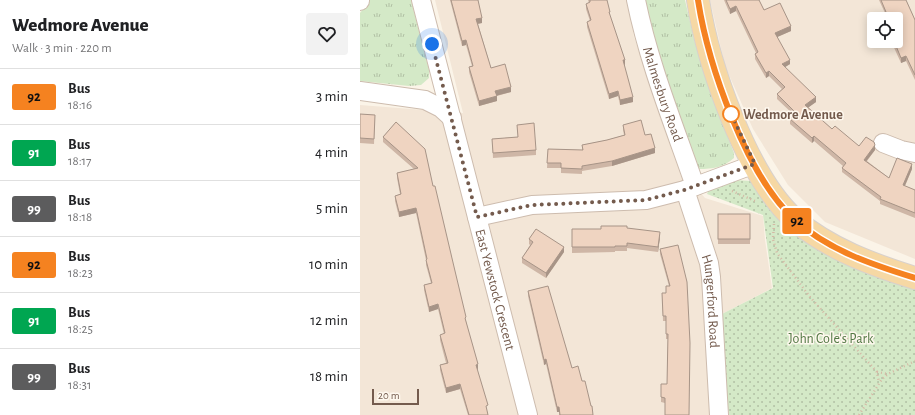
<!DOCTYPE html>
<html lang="en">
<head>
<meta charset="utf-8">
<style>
	:root { --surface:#fff; --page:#f2f2f2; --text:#202124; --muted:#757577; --line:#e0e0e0 }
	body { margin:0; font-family:"Alegreya Sans",sans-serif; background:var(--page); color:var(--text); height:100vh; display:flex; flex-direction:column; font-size:15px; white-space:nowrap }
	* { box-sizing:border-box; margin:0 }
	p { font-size:13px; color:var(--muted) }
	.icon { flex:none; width:22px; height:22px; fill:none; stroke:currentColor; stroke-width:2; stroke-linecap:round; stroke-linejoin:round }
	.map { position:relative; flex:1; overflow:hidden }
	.details { display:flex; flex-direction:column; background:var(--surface); width:360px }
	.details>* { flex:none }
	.badge { padding:0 8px; border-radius:3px; font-size:14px; line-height:26px }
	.fabs { position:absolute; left:507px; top:12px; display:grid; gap:8px }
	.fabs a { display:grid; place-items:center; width:36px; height:36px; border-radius:4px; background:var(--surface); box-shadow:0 2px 10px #0003; font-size:20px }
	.scale { position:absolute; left:12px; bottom:10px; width:47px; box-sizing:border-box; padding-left:4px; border:2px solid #745b4d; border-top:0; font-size:11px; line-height:14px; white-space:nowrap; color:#745b4d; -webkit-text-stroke:3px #fef8ee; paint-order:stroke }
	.you { position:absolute; width:20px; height:20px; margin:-10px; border:3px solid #fff; border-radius:50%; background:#1a73e8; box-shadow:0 0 0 6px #1a73e833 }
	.map>.badge { position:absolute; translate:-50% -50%; box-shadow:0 0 0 2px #fff }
	.round { display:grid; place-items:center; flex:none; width:42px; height:42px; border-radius:4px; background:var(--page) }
	.headline { display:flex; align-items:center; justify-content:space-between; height:68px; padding:0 12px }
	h1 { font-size:19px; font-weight:800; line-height:30px }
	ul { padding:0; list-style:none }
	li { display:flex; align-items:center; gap:12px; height:56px; padding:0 12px; border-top:1px solid var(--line) }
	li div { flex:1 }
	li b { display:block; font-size:15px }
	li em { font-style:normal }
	li .badge { min-width:44px; font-weight:700; text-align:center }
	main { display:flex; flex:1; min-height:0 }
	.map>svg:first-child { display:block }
</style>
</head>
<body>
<main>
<section class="details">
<div class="headline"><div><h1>Wedmore Avenue</h1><p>Walk · 3 min · 220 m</p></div><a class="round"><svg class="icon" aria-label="heart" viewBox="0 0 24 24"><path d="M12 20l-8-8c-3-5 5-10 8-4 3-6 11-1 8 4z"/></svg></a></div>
<ul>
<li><span class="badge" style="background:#f58220;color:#111">92</span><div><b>Bus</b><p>18:16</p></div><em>3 min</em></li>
<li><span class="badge" style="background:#00a651;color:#fff">91</span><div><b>Bus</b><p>18:17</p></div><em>4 min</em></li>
<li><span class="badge" style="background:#5c5c5d;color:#fff">99</span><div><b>Bus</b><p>18:18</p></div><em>5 min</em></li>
<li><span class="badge" style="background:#f58220;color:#111">92</span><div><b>Bus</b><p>18:23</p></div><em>10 min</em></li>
<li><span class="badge" style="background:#00a651;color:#fff">91</span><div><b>Bus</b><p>18:25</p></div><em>12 min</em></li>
<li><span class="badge" style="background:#5c5c5d;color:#fff">99</span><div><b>Bus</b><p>18:31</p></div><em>18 min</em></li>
</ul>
</section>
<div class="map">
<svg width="555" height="415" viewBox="0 0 555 415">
	<defs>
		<pattern id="grass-tufts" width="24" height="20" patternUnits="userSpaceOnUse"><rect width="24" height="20" fill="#d4e9c7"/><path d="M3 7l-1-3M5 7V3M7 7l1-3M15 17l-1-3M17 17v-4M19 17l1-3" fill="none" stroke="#b1c0a4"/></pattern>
		<pattern id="park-dots" width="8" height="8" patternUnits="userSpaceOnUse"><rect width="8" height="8" fill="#d4e9c7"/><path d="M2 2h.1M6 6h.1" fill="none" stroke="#b1c0a4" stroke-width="1.8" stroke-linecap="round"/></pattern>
	</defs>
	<rect width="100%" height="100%" fill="#fbf4e8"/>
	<g fill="#f3e6d7" fill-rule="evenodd">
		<polygon points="75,0 268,0 274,37 321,170 345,198 403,216 405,240 412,288 356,317 368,415 0,415 0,105 103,113"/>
		<path d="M350,0H555V259L465,222L428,185L393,129L365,66ZM514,19H536V41H514Z"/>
	</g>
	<g fill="url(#grass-tufts)">
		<polygon points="10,0 51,0 69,70 69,78 61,85 49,86 0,81 0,13"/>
		<path d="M281,0H325L335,43L351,95L374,153V158C364,167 353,169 339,169L335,164Z"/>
	</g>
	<polygon fill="url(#park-dots)" points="375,180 392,181 555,286 555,415 369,415 356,317 413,288 403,215 347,194 349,189"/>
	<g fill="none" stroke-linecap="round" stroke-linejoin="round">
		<g stroke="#cdbcae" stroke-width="20">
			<g id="minor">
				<path id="s1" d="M61,0L168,415"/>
				<path id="s2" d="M276,0C289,64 314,125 335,186"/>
				<polyline points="0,1 0,0"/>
				<polyline points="0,91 65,100 81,108 92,118"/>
				<polyline points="523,143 541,150 555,153"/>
				<path id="s3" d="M325,190L349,263L351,277L359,415"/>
				<polyline points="117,217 172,205 286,200 325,190 395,164"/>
			</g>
		</g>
		<g stroke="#d8d1cd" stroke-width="24">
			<path id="major" d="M338,0C348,64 386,176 435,220C469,249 513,265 555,278"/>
		</g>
		<g stroke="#d5b7a4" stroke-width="2.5" stroke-dasharray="1 3" stroke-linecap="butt">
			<polyline points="372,191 395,201"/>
			<polyline points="414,224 413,239 417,253 450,297 517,372 519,382"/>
			<polyline points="517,372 528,374"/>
			<polyline points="499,415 522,379 528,374 555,361"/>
		</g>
		<use href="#minor" stroke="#fff" stroke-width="18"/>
		<use href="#major" stroke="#f6d8a4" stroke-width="22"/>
	</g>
	<g fill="#ceb6a6">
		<polygon points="90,0 118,0 122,23 118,24 131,68 151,92 137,96 137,101 119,106 109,72 109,67 112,66 106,45 102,46"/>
		<polygon points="228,0 247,0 250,16 265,65 264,65 273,102 260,105 258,96 249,99 227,27 227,22 230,21 226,9 226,4 229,3"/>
		<polygon points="364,0 399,0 404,10 431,31 417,37 430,64 425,67 456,102 448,107 472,129 499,146 515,150 507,161 529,178 552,169 545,186 555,190 555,218 520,204 520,201 482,172 482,168 483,166 454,141 452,143 430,124 430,119 434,115 417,99 417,94 422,89 409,76 406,78 395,59 395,54 396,53 376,11 370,14"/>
		<polygon points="519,0 546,0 555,20 555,80 546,61 541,63 531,41 536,41 536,19 521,19 521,14 525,13"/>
		<polygon points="0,114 15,115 14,144 0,143"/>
		<polygon points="36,122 73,186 118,370 117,370 128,415 108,415 100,389 86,393 80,370 80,365 86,363 80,340 80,335 84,334 78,309 69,312 64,290 64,285 71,283 66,265 66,260 56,213 39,217 35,201 35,196 40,194 37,178 37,173 54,169 23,142 23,137"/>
		<polygon points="157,125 176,150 176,155 133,158 132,139 158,137"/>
		<polygon points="263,125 285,135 295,153 252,166 222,171 222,174 201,173 201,168 187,168 188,149 222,150 222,145 247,140 264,135 263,130"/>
		<rect x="358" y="214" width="32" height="30"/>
		<polygon points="267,228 300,237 298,252 267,248 267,251 255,251 255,252 212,253 212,229 241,229"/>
		<polygon points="169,239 204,252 186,278 162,263 162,258 170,245 169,244"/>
		<polygon points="300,249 327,282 305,403 301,402 301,384 307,384 308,339 306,339 306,321 303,321 302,293 306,293 309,286 300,254"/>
		<polygon points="168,291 212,368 222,381 233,415 199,415 199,412 197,412 186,364 184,365 168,296"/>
	</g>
	<g fill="#a79487">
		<polygon points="376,6 376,11 370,14 370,9"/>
		<polygon points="122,18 122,23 116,24 116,19"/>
		<polygon points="431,26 431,31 415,38 415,33"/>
		<polygon points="106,40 106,45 102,46 102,41"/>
		<polygon points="546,56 546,61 541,63 541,58"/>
		<rect x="263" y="60" width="2" height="5"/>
		<polygon points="430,60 430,64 422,69 422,64"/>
		<polygon points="409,71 409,76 406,78 406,73"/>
		<polygon points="151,87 151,92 135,96 135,91"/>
		<polygon points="258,91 258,96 249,99 249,94"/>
		<polygon points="137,96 137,101 119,106 119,101"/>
		<polygon points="273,97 273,102 260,105 260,100"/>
		<polygon points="456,97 456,102 445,110 445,105"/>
		<polygon points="454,136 454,141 452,143 452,138"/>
		<polygon points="515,145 515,150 504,164 504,160"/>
		<polygon points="295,148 295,153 252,166 252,161"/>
		<polygon points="552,164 552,169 543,190 543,185"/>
		<polygon points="56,208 56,213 39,217 39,212"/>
		<polygon points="300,232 300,237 298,252 298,247"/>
		<polygon points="204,247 204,252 186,278 186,273"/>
		<polygon points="78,304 78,309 69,312 69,307"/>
		<polygon points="186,359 186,364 184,365 184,360"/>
		<polygon points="118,364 118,370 116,370 116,365"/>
		<polygon points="100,384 100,389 86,393 86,388"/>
		<rect x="197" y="407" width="2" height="5"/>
	</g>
	<g fill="#efd4c1" stroke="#a79487">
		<polygon points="91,0 118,0 122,18 116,19 131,68 145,64 151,87 135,91 137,96 119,101 109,67 113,66 106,40 102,41"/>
		<polygon points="230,0 247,0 250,12 249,12 265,60 263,60 273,97 260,100 258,91 249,94 227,22 231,20 226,4 230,2"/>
		<polygon points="366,0 399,0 404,10 420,3 431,26 415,33 430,60 422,64 456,97 445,105 472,129 475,126 499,146 506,137 514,142 515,145 504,160 529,178 537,158 552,164 543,185 555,190 555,213 520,199 521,197 482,168 486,163 454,136 452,138 430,119 436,113 417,94 425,87 409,71 406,73 395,54 398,52 376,6 370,9"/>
		<polygon points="521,0 546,0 555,20 555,75 546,56 541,58 534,41 536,41 536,19 524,19 521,14 526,12"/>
		<polygon points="0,114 15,115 14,139 0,138"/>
		<polygon points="281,120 285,135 291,134 295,148 252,161 222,166 222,169 201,168 201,163 187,163 188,149 223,150 222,145 247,140 265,135 263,125"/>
		<polygon points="36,122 65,149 73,186 75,186 95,271 106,317 105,318 118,364 116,365 128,405 126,406 128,415 109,415 100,384 86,388 80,365 88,363 80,335 85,333 78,304 69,307 64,285 72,283 66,260 67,259 56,208 39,212 35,196 41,194 37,173 58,168 23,137"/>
		<polygon points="174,123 176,150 133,153 132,139 158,137 157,125"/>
		<rect x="358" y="214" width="32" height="25"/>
		<polygon points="241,226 267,226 267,228 300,232 298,247 267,243 267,246 255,246 255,247 212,247 212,229 241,229"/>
		<polygon points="176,229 204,247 186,273 162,258 173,242 169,239"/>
		<polygon points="318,245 327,282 330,343 329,415 305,415 305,398 301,397 301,384 307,384 308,334 306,334 306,316 303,316 302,293 306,293 306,286 310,286 300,249"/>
		<polygon points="188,286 212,368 218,366 222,381 225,381 231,406 232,406 233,415 200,415 199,407 197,407 186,359 184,360 168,291"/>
	</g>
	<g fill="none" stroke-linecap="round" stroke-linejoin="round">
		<g stroke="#fff" stroke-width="9">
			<path id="line" d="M338,0C348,64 386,176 435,220C468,250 513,265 555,278"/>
		</g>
		<use href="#line" stroke="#f58220" stroke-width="6"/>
		<polyline stroke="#745b4d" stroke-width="4" stroke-dasharray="0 7.2" points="72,44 117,217 172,205 286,200 324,190 395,164 371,114"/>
	</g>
	<circle fill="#fff" stroke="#f58220" stroke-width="2" cx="371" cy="114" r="8"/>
	<g text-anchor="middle" stroke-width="3" stroke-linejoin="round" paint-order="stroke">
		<g font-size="14" fill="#745b4d" stroke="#fef8ee">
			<text dy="5" stroke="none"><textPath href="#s2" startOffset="98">Malmesbury Road</textPath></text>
			<text dy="5" stroke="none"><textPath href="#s1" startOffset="299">East Yewstock Crescent</textPath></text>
			<text dy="5" stroke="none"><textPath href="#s3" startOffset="115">Hungerford Road</textPath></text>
		</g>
		<g font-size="14" font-weight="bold" fill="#745b4d" stroke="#fef8ee" text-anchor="start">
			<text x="383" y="119">Wedmore Avenue</text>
		</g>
		<g font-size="14" fill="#547945" stroke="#fef8ee">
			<text x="471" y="343">John Cole's Park</text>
		</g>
	</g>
</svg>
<div class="fabs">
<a><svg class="icon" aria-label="locate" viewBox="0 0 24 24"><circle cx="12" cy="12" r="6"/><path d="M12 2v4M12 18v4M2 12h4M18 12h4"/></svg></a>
</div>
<div class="scale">20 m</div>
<div class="you" style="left:72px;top:44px"></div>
<b class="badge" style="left:437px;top:221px;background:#f58220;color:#111">92</b>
</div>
</main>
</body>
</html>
